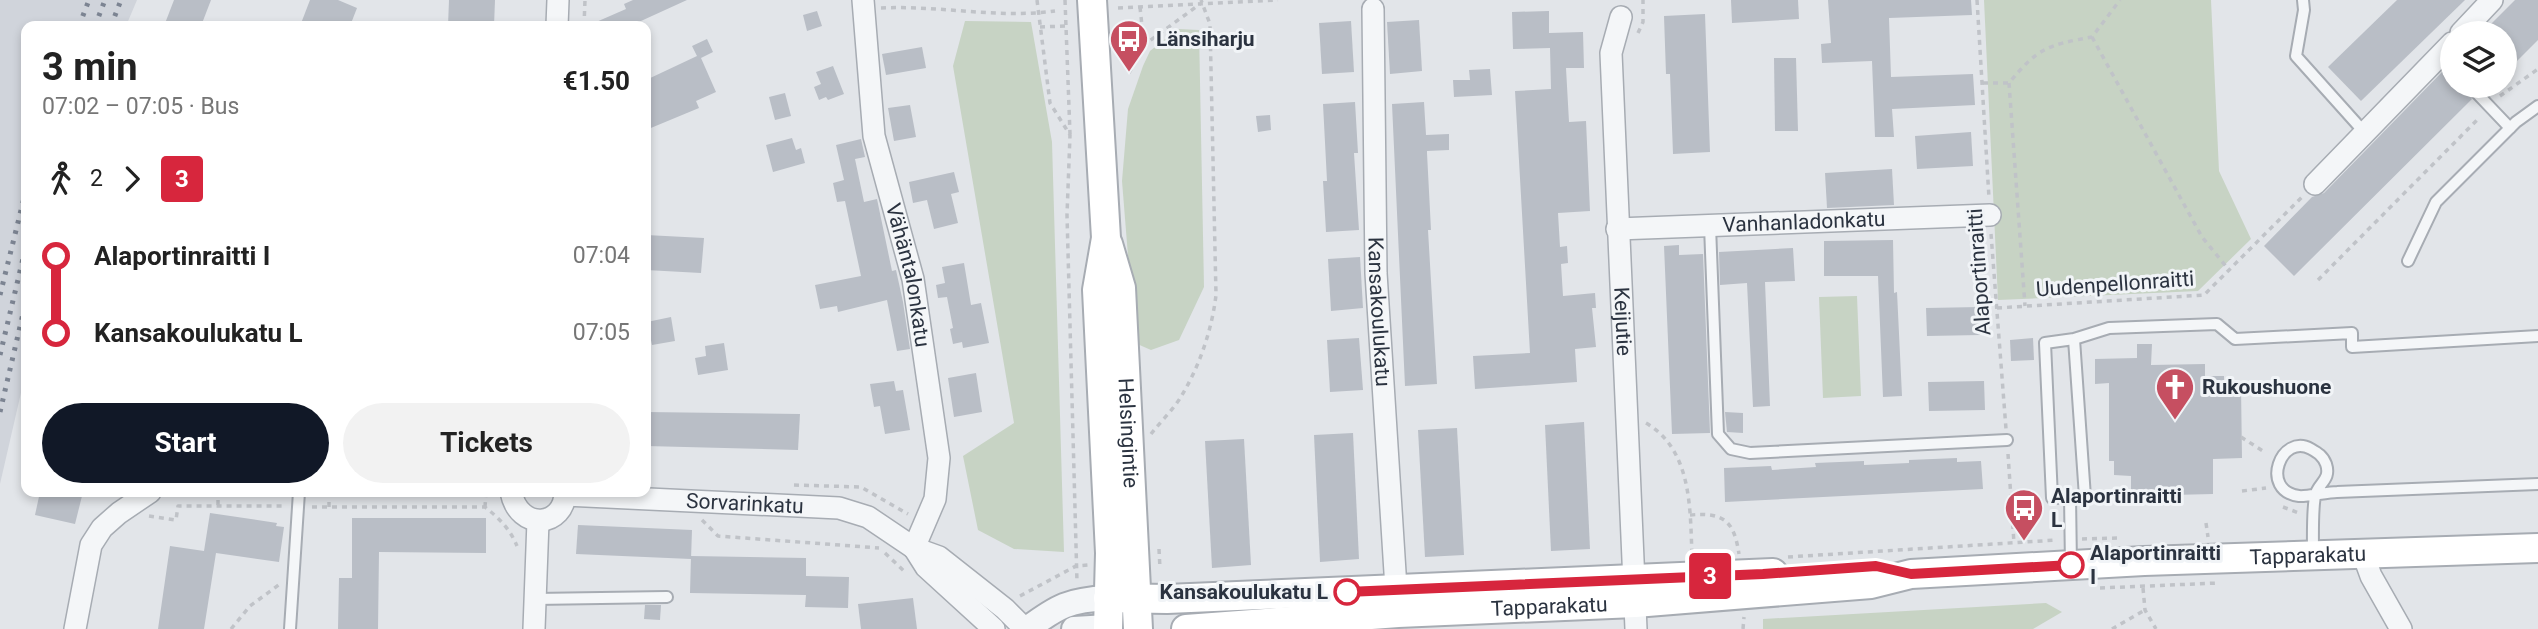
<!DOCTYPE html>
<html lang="en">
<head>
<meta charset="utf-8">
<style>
	:root { --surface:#fff; --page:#f2f2f2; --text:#222; --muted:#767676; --accent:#111827 }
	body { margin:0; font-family:Roboto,sans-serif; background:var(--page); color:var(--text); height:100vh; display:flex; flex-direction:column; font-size:26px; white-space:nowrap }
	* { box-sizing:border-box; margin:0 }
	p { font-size:23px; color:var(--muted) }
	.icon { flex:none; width:38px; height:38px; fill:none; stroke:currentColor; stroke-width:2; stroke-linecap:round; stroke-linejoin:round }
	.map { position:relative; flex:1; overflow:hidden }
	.panel { position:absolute; left:21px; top:21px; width:630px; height:476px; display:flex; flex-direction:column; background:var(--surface); border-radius:14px; box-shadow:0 4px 10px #0003 }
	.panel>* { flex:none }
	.badge { padding:0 14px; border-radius:5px; font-size:24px; line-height:46px }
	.fabs { position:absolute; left:2440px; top:21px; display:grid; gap:14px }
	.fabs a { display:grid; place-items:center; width:77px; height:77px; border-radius:50%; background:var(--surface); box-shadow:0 4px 10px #0003; font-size:35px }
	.map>.badge { position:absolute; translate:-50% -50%; box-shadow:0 0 0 4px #fff }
	.legs { display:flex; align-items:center; gap:10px; height:77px; padding:0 21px; font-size:23px }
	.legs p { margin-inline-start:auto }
	.overview { display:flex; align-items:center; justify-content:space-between; height:119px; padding:0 21px }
	h1 { font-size:38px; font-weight:700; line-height:52px }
	.primary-button { display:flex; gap:14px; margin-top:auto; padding:14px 21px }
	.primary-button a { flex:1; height:80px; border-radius:42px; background:var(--accent); color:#fff; font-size:28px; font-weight:700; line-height:80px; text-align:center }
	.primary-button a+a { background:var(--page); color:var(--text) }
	ul { padding:0 21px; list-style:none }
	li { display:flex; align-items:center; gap:24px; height:77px; font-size:26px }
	li i { display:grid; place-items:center; width:10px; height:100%; margin:0 9px; background:currentColor }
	li i::after { content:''; width:18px; height:18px; margin:-9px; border:5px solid; border-radius:50%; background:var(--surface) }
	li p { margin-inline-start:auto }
	li:first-child i { background:linear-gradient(#0000 50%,currentColor 0) }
	li:last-child i { background:linear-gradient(currentColor 50%,#0000 0) }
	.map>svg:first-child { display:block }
</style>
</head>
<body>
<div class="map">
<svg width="2538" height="629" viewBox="0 0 2538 629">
	<rect width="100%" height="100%" fill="#e2e5e9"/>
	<polygon fill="#d0d4db" points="0,0 137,0 126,26 26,26 26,371 0,484"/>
	<g fill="#c7d3c4">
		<polygon points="1984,0 2211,0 2219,171 2251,239 2198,291 1998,300"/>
		<polygon points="965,21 1031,22 1052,142 1064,552 1014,549 978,530 963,456 1014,423 953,66"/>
		<polygon points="1178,29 1199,30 1204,287 1179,340 1151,350 1135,343 1122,181 1128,109 1143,66 1150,51"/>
		<polygon points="1857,296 1861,396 1823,398 1819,297"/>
		<polygon points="2046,603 2062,612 2033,629 1763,629 1763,619"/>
	</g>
	<g fill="#b9bec6">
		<polygon points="174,0 211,0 201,26 164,26"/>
		<polygon points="310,0 338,0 357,8 350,26 300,26"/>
		<polygon points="449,0 495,0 494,26 448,26"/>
		<polygon points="633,0 687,0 630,26 587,26 626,9 624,4"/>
		<polygon points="1731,0 1798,0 1799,19 1732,23"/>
		<polygon points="1828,0 1971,0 1972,15 1889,18 1891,77 1973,74 1975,105 1892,109 1894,137 1875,137 1872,61 1822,63 1821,44 1831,43"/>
		<polygon points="2397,0 2465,0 2361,101 2328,67"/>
		<polygon points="2515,0 2538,0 2538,40 2504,74 2504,33 2482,33"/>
		<polygon points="817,11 822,26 807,31 803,15"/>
		<polygon points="1549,11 1549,33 1583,32 1584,68 1566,68 1569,122 1586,121 1590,211 1558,213 1560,247 1567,246 1568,263 1561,264 1563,296 1595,293 1596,308 1592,308 1596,347 1575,349 1577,382 1475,389 1473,356 1530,353 1515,91 1551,89 1550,48 1513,49 1512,12"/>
		<polygon points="1705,14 1710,152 1673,154 1670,74 1666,74 1664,16"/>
		<polygon points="1419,20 1422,71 1390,74 1387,22"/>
		<polygon points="1351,21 1354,72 1322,74 1319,23"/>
		<polygon points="707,39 713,52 701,58 716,92 696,101 699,108 646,130 646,80 697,56 692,46"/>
		<polygon points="922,47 926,68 886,75 882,54"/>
		<polygon points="1774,58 1796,58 1798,131 1775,131"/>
		<polygon points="833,66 844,94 828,100 826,97 819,100 814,87 821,84 816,72"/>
		<polygon points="1490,69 1492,95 1454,97 1453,80 1470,80 1469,70"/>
		<polygon points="2444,70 2452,78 2452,86 2462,86 2472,99 2294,276 2264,246 2312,197 2324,193"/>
		<polygon points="785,93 791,116 775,120 769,97"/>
		<polygon points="1355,102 1358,153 1354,153 1359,230 1326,232 1323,181 1327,181 1323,104"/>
		<polygon points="1424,102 1426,135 1449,134 1449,150 1427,151 1427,153 1431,230 1428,230 1437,384 1405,386 1392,104"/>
		<polygon points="910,105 916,137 894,141 888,108"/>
		<polygon points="1270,115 1271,130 1258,132 1256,116"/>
		<polygon points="1971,132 1973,166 1917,169 1915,136"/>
		<polygon points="792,138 796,150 801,148 805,163 773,172 766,145"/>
		<polygon points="861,139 865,157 855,159 864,202 877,199 892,271 896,270 903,302 910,349 897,351 887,300 838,312 837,306 820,309 815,285 861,276 845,201 837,202 833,183 844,180 836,145"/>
		<polygon points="1892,169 1894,205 1827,208 1825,173"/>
		<polygon points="954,172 959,192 951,194 958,223 934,229 927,200 913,203 909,182"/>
		<polygon points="646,235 704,238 701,273 646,270"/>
		<polygon points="1893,240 1894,293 1897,292 1902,396 1883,397 1878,276 1824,276 1824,241"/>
		<polygon points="1679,245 1679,255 1703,254 1710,433 1672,434 1664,246"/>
		<polygon points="1793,248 1795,281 1765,282 1770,406 1753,407 1747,283 1720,285 1719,252"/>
		<polygon points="1360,257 1363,308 1331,311 1328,259"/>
		<polygon points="964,263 971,305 981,303 989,343 963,348 962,342 953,344 950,329 953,328 947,297 938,298 936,285 945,283 942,267"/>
		<polygon points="1980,307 1980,335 1927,336 1926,308"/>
		<polygon points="671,317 675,341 652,345 647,322"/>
		<polygon points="1359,338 1363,390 1330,392 1327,340"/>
		<polygon points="2033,338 2034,360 2011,361 2010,340"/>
		<polygon points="724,343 728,370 698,375 695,358 706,356 705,346"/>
		<polygon points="2137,344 2152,344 2151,365 2205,364 2205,376 2224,376 2224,387 2241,387 2242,458 2213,459 2213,494 2131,496 2131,476 2114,475 2114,461 2109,461 2109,383 2095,384 2095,359 2137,358"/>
		<polygon points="976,373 982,412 954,417 948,378"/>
		<polygon points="894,381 896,391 903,390 910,430 885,434 880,406 874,407 870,384"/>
		<polygon points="1984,381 1985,410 1929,411 1928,382"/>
		<polygon points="646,412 800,414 798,450 646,446"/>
		<polygon points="1725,412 1743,413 1743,433 1727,432"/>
		<polygon points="1584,422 1590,549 1551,551 1545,425"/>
		<polygon points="1457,428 1464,555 1425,557 1418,430"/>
		<polygon points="1353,433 1359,559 1320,562 1314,435"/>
		<polygon points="1244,439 1251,565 1212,568 1205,441"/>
		<polygon points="1957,458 1957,462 1981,461 1983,489 1725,502 1724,468 1771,466 1772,470 1816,467 1815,463 1864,461 1864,465 1909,463 1909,460"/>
		<polygon points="40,492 83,492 75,524 35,515"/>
		<polygon points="210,513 277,523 276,526 284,527 279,562 216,553 204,629 158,629 170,546 204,551"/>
		<polygon points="352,518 486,518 486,553 379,552 378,629 338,629 339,578 352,578"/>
		<polygon points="578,525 692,530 691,559 576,554"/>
		<polygon points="691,556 806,558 806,576 849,577 848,608 805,607 806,595 690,593"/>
		<polygon points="913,598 917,629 861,629 858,604"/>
		<polygon points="645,605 661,605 660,620 644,619"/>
	</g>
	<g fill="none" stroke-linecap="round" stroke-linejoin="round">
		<g stroke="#a7acb3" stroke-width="14">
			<g id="service">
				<polyline points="2303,0 2304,10 2296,56 2365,133"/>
				<polyline points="2441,55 2452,67"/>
				<polyline points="2470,86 2510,128"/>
				<polyline points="1710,226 1718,434 1731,449 1750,453 2007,440"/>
				<polyline points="2408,261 2436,202 2516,122 2538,106"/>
				<polyline points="2074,339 2085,497 2052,498 2045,343 2074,339 2109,328 2217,324 2235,339 2352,333 2352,347 2538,336"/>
				<polyline points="2070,497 2071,565"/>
				<path d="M2313,553C2313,540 2312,503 2316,493C2320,482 2331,479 2326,464C2323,456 2318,453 2311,449C2281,432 2259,491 2299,496C2305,497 2328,492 2337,492L2538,484"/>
				<polyline points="535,599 667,597"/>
				<polyline points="290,629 299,492"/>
			</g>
		</g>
		<g stroke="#a7acb3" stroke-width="24">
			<g id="minor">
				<path id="s1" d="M863,0L874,136L913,279L939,458L935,499L914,548"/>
				<path id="s2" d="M1373,9L1376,273L1397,604"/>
				<path id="s3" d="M1621,17L1611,53L1636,629"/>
				<polyline points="557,26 558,0"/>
				<polyline points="2461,33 2492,0"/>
				<polyline points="2315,184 2452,43"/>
				<path id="s4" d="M1617,229L1990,215"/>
				<path d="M511,492C519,532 565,527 565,492"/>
				<path id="s5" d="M565,495L839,508L868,517L914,548L939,557L1005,609L1025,629"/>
				<polyline points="914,548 926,567 994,629"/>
				<polyline points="2363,554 2371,576 2401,629"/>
				<polyline points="75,629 91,545 102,528 119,513 150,492"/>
				<polyline points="534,629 538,521"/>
			</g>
		</g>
		<g stroke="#a7acb3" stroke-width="28">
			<g id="tertiary">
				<path d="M1027,629C1058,606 1069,600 1108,598"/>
				<polyline points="1074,629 1108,627"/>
			</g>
		</g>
		<g stroke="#a7acb3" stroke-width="32">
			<g id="secondary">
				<polyline points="1092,0 1106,238 1097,290 1110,553 1108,629"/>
				<path id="s6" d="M1108,244L1121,288L1138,629"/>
				<polyline points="1108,598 1167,599 1773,573"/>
				<path id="s7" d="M1186,629L1398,613L1635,603L1871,584L1911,574L2144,561L2538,548"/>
			</g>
		</g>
		<g stroke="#c0c3c8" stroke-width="3.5" stroke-dasharray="5 5" stroke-linecap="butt">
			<polyline points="1037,0 1050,103 1070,135 1067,215 1077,582"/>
			<polyline points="1065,0 1070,134"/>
			<polyline points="1977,0 1989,198"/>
			<polyline points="1140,7 1144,45"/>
			<path d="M881,8C939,5 997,19 1055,11"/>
			<polyline points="1118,8 1278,0"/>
			<polyline points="584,26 585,0"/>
			<polyline points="1040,27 1066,26"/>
			<polyline points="1638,33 1643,22 1643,0"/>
			<polyline points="2092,37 2202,237 2229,270"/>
			<polyline points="1129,73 1144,45 1200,4"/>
			<path d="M1983,83H2009C2038,48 2047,45 2092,37L2120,0"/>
			<polyline points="2009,83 2025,306"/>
			<polyline points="2500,96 2538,69"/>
			<polyline points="1991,234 2006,429"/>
			<polyline points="2318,280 2480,117"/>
			<polyline points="1997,308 2204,295 2303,196"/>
			<path d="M1646,423C1692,450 1690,508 1692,555"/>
			<path d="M1151,434C1161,421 1174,409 1182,395C1200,365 1212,329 1216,295L1210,24L1201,0"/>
			<polyline points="2241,437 2266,453"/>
			<polyline points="2008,454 2014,543"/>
			<polyline points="794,485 861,487 908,514"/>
			<polyline points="2242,491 2266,488"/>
			<polyline points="218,505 218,492"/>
			<path d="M312,507H485C499,518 510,529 517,546"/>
			<polyline points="329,507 329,492"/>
			<polyline points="485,507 486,492"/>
			<polyline points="2283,507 2299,513"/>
			<path d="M1690,515C1724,512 1734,521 1739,554"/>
			<polyline points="149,516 176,520 178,506 284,506"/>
			<polyline points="702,520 718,536 879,548"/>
			<polyline points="2206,523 2208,537"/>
			<polyline points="2082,539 2120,538"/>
			<polyline points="1159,549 1160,569"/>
			<polyline points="885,553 905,572"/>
			<polyline points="1788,557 2057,540"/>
			<polyline points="2100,588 2218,583"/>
			<polyline points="2143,588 2145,610 2156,629"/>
			<polyline points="1020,596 1076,566 1088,565"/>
			<polyline points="231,629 250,606 280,584"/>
			<polyline points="1743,629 1744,617"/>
			<polyline points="2112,629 2145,610"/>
		</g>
		<use href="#service" stroke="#f4f6f8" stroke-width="10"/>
		<use href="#minor" stroke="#f4f6f8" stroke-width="21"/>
		<use href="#tertiary" stroke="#f4f6f8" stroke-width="24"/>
		<use href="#secondary" stroke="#fff" stroke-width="28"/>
		<g stroke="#7c8492" stroke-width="5" stroke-dasharray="3.5 7" stroke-linecap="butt">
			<polyline points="79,26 89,0"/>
			<polyline points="95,26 105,0"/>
			<polyline points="111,26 121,0"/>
			<polyline points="0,295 26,190"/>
			<polyline points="0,355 26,246"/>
			<polyline points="0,412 26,301"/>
		</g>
	</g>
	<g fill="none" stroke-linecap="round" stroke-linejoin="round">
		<g stroke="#fff" stroke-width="16">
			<polyline id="line-1" points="1347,592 1763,574 1876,566 1911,574 2071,565"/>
		</g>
		<use href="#line-1" stroke="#d7263d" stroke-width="10"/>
	</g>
	<defs>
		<g id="bus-pin" transform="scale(2.0125)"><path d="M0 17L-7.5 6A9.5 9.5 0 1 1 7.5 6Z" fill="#c64f61" stroke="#f1f4f7"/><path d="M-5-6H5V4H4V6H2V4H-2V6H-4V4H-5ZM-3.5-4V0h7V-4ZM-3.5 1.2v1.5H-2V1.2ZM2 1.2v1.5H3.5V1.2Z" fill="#fff"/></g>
		<g id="church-pin" transform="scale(2.0125)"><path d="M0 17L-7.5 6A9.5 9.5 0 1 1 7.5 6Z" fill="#c64f61" stroke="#f1f4f7"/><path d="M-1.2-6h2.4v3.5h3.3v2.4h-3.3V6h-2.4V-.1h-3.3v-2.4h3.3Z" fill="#fff"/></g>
	</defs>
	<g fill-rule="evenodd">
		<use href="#bus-pin" x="1129" y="39"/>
		<use href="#church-pin" x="2175" y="387"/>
		<use href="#bus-pin" x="2024" y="508"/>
	</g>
	<g fill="#fff" stroke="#d7263d" stroke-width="3.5">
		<circle cx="2071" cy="565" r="12"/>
		<circle cx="1347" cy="592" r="12"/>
	</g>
	<g text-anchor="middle" stroke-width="6" stroke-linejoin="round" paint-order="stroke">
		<g font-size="21" font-weight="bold" fill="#2b3340" stroke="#f1f4f7" text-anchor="start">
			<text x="1156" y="46">Länsiharju</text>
			<text x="2202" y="394">Rukoushuone</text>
			<text x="2051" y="503">Alaportinraitti<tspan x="2051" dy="24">L</tspan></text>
		</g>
		<g font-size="21" fill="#2b3340" stroke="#f1f4f7">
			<text dy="7" stroke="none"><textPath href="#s4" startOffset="187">Vanhanladonkatu</textPath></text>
			<text transform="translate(1979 272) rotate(-94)" y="7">Alaportinraitti</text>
			<text dy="7" stroke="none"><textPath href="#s1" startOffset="280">Vähäntalonkatu</textPath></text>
			<text transform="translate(2115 284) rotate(-4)" y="7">Uudenpellonraitti</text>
			<text dy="7" stroke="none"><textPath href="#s2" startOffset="303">Kansakoulukatu</textPath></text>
			<text dy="7" stroke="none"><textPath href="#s3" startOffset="306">Keijutie</textPath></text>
			<text dy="7" stroke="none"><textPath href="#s6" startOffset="191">Helsingintie</textPath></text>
			<text dy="7" stroke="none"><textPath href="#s5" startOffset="180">Sorvarinkatu</textPath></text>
			<text dy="7" stroke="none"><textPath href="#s7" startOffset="1125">Tapparakatu</textPath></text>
			<text dy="7" stroke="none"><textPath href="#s7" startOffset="364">Tapparakatu</textPath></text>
		</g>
		<g font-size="21" font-weight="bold" fill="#2b3340" stroke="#f1f4f7" text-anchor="start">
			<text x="2090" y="560">Alaportinraitti<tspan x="2090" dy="24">I</tspan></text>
			<text x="1328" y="599" text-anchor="end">Kansakoulukatu L</text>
		</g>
	</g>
</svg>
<div class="fabs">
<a><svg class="icon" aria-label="layers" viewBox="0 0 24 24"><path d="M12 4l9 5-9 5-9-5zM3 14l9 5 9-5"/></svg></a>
</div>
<b class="badge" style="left:1710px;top:576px;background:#d7263d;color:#fff">3</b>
<section class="panel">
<div class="overview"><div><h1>3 min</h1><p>07:02 – 07:05 · Bus</p></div><b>€1.50</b></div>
<div class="legs"><svg class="icon" aria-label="walk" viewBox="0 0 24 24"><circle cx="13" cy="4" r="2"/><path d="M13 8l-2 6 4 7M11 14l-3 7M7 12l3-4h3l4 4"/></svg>2<svg class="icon" aria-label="forward" viewBox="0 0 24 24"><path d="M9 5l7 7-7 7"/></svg><b class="badge" style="background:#d7263d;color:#fff">3</b></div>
<ul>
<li><i style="color:#d7263d"></i><b>Alaportinraitti I</b><p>07:04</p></li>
<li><i style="color:#d7263d"></i><b>Kansakoulukatu L</b><p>07:05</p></li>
</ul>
<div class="primary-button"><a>Start</a><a>Tickets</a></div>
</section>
</div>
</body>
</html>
